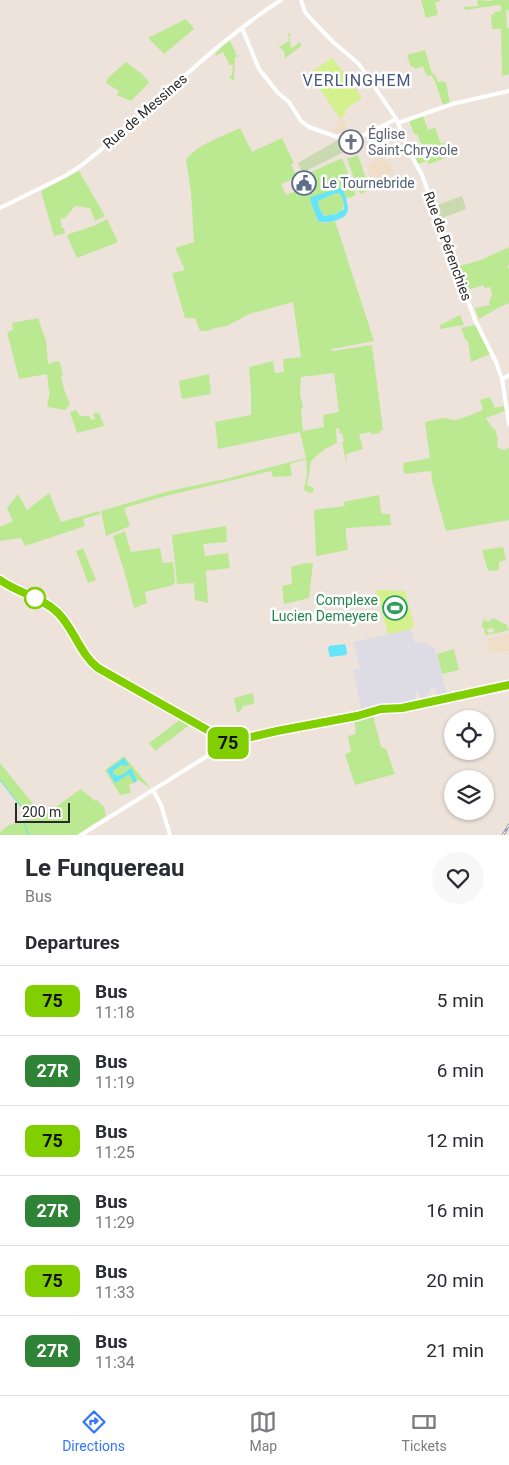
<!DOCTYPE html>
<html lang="en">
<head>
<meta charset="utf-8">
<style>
	:root { --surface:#fff; --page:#f7f7f7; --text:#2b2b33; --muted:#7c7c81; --line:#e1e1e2; --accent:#3676ff }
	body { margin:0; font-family:Roboto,sans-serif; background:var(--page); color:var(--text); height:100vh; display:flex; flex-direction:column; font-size:19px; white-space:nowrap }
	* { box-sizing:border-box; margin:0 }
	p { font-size:16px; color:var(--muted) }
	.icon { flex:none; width:28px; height:28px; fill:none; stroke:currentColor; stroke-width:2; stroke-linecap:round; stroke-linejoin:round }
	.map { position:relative; height:835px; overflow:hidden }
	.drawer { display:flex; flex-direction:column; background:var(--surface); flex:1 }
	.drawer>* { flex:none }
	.badge { padding:0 10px; border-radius:8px; font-size:18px; line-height:32px }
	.fabs { position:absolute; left:444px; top:710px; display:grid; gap:10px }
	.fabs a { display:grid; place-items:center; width:50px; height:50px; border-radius:50%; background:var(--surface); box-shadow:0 1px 4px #0004; font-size:25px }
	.scale { position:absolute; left:15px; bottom:12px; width:55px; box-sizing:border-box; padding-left:5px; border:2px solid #2a2a2a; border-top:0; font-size:14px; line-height:18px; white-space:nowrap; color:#2a2a2a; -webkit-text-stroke:4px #fff; paint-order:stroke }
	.map>.badge { position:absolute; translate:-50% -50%; box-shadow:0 0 0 2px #fff }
	h2 { padding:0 25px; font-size:19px; line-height:45px }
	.round { display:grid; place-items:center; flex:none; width:52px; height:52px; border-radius:26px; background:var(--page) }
	.headline { display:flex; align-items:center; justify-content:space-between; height:85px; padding:0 25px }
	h1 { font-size:24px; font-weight:700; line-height:38px }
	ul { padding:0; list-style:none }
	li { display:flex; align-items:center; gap:15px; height:70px; padding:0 25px; border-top:1px solid var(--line) }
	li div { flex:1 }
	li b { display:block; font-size:19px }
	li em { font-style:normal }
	li .badge { min-width:55px; font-weight:700; text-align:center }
	.tab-bar { display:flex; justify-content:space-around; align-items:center; height:70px; border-top:1px solid var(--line); background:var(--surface); font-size:14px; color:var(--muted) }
	.tab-bar a { display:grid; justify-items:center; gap:2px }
	.tab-bar .current { color:var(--accent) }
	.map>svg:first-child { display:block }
</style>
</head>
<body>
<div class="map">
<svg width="509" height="835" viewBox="0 0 509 835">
	<rect width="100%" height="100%" fill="#ede3da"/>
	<polygon fill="#dddce5" points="411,629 415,643 423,642 435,649 447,695 437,698 435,688 430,689 430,693 427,694 428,701 420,702 418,691 416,691 416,695 415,696 416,703 362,714 353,670 360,669 354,642"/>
	<g fill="#f0dec8">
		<polygon points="339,117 344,119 348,125 346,127 347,130 336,135 332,134"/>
		<polygon points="385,156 387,163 389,163 391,166 394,173 372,181 367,166 371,164 370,162 374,160"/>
		<polygon points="509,634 509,651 490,654 487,641 488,639"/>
	</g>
	<g fill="#bbe992" fill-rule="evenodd">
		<polygon points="421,0 442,0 435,3 438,15 426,18"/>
		<polygon points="477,0 492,1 493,0 509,0 509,10 506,11 507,28 509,28 509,74 502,76 501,29 492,29 491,15 494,15 494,12 501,11 501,7 499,5 465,10 464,7 478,6"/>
		<polygon points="186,19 194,29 164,54 148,38"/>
		<polygon points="289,33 290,34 290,45 292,48 300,42 301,46 284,59 285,56 284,51 279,47 289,41 289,36 287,34"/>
		<polygon points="229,39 234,49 236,55 240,56 235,57 234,81 229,77 232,75 233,65 230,65 223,52 216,56 215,54 225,43 226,44 228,42 227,41"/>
		<polygon points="425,50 432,73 435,75 438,82 442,81 446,82 450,103 443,105 434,79 431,75 427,76 423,66 415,69 414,66 411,67 407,55"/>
		<polygon points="126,62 142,74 149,82 149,83 131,101 117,95 119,91 106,83 108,78"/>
		<polygon points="423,116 428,130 435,127 441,144 447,142 451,156 429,164 427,161 418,164 415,159 428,155 427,150 424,151 417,134 414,134 409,120"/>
		<path d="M240,128L252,152L282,138L294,163L291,164L297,177L281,184L286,195L301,189L305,196L315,192L307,174L342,158L356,195L346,199L342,189L310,200L318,221L323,223L335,221L374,341L332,349V351L372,345L383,430L380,431V433L371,434V432L359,434L363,449L346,454L347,462H346L342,442L344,441L342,433L340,434L339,428L336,429L337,443L325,449L313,459L311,461L307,486L313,487L314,491L310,493L304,490L307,475L306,459L290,464L292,476L273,477L271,471L166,496L124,508L130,526L106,536L101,511L169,491L225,479L306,458L300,432L218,449L215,422L251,415V391L249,367L273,361L275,373L284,372L283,359L301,357L293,302L249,314L227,326L215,328L207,331H200L195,318H185L172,273L185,270L175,248L194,242L191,192L186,160C197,144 222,137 240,128ZM334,373L339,412L323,415L324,427L303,431L301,411L303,406L300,395L301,377Z"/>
		<polygon points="358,155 367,182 369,183 369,190 362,194 358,191 347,158 350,158"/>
		<polygon points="79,171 105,216 95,221 90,208 75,206 65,218 60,219 62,228 64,228 65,233 54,236 41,191"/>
		<path d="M336,193H340C349,210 341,214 324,216L319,208L318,201Z"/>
		<polygon points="107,219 118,242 77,258 67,236 69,234 96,225"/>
		<polygon points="509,247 509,265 507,266 509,269 509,303 498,308 479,319 475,308 490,305 489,302 492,295 490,287 484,288 483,285 465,291 457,267 481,260"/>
		<polygon points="460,315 464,325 440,329 440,325"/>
		<path d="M38,318L46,341L48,364L56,361L60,362L63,375L61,376C63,386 65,394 70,403L66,410L47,407L50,391H49L47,374L19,379L7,332L13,330L12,323Z"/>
		<polygon points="479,324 490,346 487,347 490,354 471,362 468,341 465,339 461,328"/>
		<polygon points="209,374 211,394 182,399 179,381"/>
		<polygon points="490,397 495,408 504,406 505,411 486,418 493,429 495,429 498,440 497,441 498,448 504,450 509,448 509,520 446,531 432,481 431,471 404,474 403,463 430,458 425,422 443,418 454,420 460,419 483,410 480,400"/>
		<polygon points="76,410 80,416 89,416 92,420 95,419 93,413 99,413 104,426 77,433 70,412"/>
		<polygon points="49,493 61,522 99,511 100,514 83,519 85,526 25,546 21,538 0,541 0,527 13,521 7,508 18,494 27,510"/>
		<polygon points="379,495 381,512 383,514 390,514 391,525 346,528 346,537 348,550 316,556 314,510 345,506 343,502"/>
		<polygon points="226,526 227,542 203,544 205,556 228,553 230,568 206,571 208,603 195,600 194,583 177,584 172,535"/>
		<polygon points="125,531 131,552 160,548 163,563 173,562 175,581 173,585 145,592 147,603 134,608 125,574 113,536"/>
		<polygon points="503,547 506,560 499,562 499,570 488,571 482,550"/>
		<polygon points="83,548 96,580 88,583 76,551"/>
		<polygon points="305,563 313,563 309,598 284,604 282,586 292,584 291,567"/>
		<polygon points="493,618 507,625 509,630 493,634 494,628 487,629 488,633 492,632 492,634 485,635 484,627 481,627 484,619 488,622"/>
		<polygon points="454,649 459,670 442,674 437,654"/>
		<polygon points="253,693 254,704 243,706 241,710 237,713 234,698"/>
		<polygon points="373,716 381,747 386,749 395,774 355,785 345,754 351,752 348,736 356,734 354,719"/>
		<polygon points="181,719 191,724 155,751 149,743"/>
		<polygon points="124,756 151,789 139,780 129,785 131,793 120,795 105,770"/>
		<polygon points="0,763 43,816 81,789 95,801 97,800 104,807 106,816 77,835 0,835 0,832 9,825 30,819 0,781"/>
	</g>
	<g fill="#c9d9b0">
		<polygon points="353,132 356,134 359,148 354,150 350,149 346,152 344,150 340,138"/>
		<polygon points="338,140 342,153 302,173 298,163"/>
		<polygon points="462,196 466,209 440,219 435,206"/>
	</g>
	<g fill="#d4f18d">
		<polygon points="332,58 348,78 362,98 346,109 346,113 340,118 319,88 321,86 311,72"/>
		<polygon points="376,590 405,591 414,626 411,629 388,634"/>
	</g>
	<g fill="#64e5f9" fill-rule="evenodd">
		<path d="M340,188L343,190C345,196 350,207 347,213C343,221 325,224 318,221L310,200L311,197ZM336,193H339C342,197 345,203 344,209L336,214L324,216L319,208L318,201Z"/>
		<polygon points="345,644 347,652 346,655 330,657 328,649 329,646"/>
		<path d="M124,758L129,765L127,766L121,765L114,770L113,774C121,779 125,772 131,768L137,781L134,783L129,774L115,783L107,770Z"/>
	</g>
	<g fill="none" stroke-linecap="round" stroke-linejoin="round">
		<polyline stroke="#64e5f9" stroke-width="1" points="0,780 29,817 24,823 29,835"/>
		<g stroke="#fff" stroke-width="4">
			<polyline points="301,0 305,12 312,20 332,41 359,64 397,120 408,149 422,175 475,320 496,362 501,376"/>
			<polyline points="242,28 259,69 278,93 289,102 301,121 309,127 337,137 352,131 362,136 396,119"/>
			<polyline points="398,123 452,104 509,91"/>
			<path d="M0,208L65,176L82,165C150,112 208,47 281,0"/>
			<polyline points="502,379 509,424"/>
			<polyline points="503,379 509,375"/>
			<path d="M0,580C17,593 41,597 57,612C74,628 79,653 98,668L218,736L226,743"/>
			<polyline points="395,709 509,685"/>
			<polyline points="153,790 161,805 170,835"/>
			<polyline points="81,835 228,743 277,731 357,716 381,709 396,709"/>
		</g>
		<g stroke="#9da4b6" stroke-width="3">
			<polyline id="rail" points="503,835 509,825"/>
		</g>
		<use href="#rail" stroke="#fff" stroke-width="1" stroke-dasharray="4" stroke-linecap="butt"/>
	</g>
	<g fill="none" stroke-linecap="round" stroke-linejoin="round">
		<g stroke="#fff" stroke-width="11">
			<path id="line" d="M0,580C18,593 41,597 57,612C74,628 79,653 98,668L218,736L226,743L277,731L357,716L381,709L402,708L509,685"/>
		</g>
		<use href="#line" stroke="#81cf00" stroke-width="8"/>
	</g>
	<defs>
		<g id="church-ring" transform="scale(1.25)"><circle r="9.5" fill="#fff" stroke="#6b7280" stroke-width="1.5"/><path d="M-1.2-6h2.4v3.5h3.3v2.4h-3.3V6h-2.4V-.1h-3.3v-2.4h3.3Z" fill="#6b7280"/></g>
		<g id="civic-ring" transform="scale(1.25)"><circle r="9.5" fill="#fff" stroke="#5c6f8a" stroke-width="1.5"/><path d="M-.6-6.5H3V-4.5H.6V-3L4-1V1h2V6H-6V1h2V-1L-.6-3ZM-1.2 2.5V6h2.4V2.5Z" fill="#5c6f8a"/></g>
		<g id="stadium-ring" transform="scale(1.25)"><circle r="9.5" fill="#fff" stroke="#2e9e5b" stroke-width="1.5"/><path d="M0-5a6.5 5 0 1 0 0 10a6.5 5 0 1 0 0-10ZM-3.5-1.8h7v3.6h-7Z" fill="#2e9e5b"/></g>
	</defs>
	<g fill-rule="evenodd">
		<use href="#church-ring" x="351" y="142"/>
		<use href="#civic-ring" x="304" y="183"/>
		<use href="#stadium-ring" x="395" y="608"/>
	</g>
	<circle fill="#fff" stroke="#81cf00" stroke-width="2.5" cx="35" cy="598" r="10"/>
	<g text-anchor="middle" stroke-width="5" stroke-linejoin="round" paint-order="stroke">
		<g font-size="14" fill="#2a2a2a" stroke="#fff">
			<text transform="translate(145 111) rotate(-41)" y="5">Rue de Messines</text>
			<text transform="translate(448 246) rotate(70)" y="5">Rue de Pérenchies</text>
		</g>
		<g font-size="14" fill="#5b616d" stroke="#fff" text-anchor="start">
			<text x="368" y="139">Église<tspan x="368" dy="16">Saint-Chrysole</tspan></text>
		</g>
		<g font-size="14" fill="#4e5e75" stroke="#fff" text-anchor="start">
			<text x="322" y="188">Le Tournebride</text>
		</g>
		<g font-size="14" fill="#27864d" stroke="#fff" text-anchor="end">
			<text x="378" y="605">Complexe<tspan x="378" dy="16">Lucien Demeyere</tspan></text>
		</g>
		<g font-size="16" letter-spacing="1" fill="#46587e" stroke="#fff">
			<text x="357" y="86">VERLINGHEM</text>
		</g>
	</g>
</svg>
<div class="fabs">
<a><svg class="icon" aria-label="locate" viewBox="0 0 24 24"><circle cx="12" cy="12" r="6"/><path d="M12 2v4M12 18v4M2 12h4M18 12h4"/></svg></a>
<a><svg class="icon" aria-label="layers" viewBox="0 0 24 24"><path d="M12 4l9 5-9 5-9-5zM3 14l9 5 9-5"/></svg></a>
</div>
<div class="scale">200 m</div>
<b class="badge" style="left:228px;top:743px;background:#81cf00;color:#111">75</b>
</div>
<section class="drawer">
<div class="headline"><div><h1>Le Funquereau</h1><p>Bus</p></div><a class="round"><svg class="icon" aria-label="heart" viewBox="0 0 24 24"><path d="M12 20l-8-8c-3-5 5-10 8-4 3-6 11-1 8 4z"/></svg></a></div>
<h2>Departures</h2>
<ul>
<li><span class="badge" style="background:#81cf00;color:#111">75</span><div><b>Bus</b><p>11:18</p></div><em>5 min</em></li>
<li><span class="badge" style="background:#2f8336;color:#fff">27R</span><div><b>Bus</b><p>11:19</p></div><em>6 min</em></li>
<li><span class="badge" style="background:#81cf00;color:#111">75</span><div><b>Bus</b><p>11:25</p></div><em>12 min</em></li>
<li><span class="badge" style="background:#2f8336;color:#fff">27R</span><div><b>Bus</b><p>11:29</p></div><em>16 min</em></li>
<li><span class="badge" style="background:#81cf00;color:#111">75</span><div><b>Bus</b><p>11:33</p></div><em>20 min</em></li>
<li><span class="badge" style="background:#2f8336;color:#fff">27R</span><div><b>Bus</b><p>11:34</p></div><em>21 min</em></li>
</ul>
</section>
<nav class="tab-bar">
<a class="current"><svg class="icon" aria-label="directions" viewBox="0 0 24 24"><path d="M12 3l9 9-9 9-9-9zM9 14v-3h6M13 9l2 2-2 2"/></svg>Directions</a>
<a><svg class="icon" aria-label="map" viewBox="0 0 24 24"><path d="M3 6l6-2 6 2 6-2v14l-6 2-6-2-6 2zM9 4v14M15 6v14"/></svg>Map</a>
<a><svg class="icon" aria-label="tickets" viewBox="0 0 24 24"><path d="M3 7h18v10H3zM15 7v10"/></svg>Tickets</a>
</nav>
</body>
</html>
